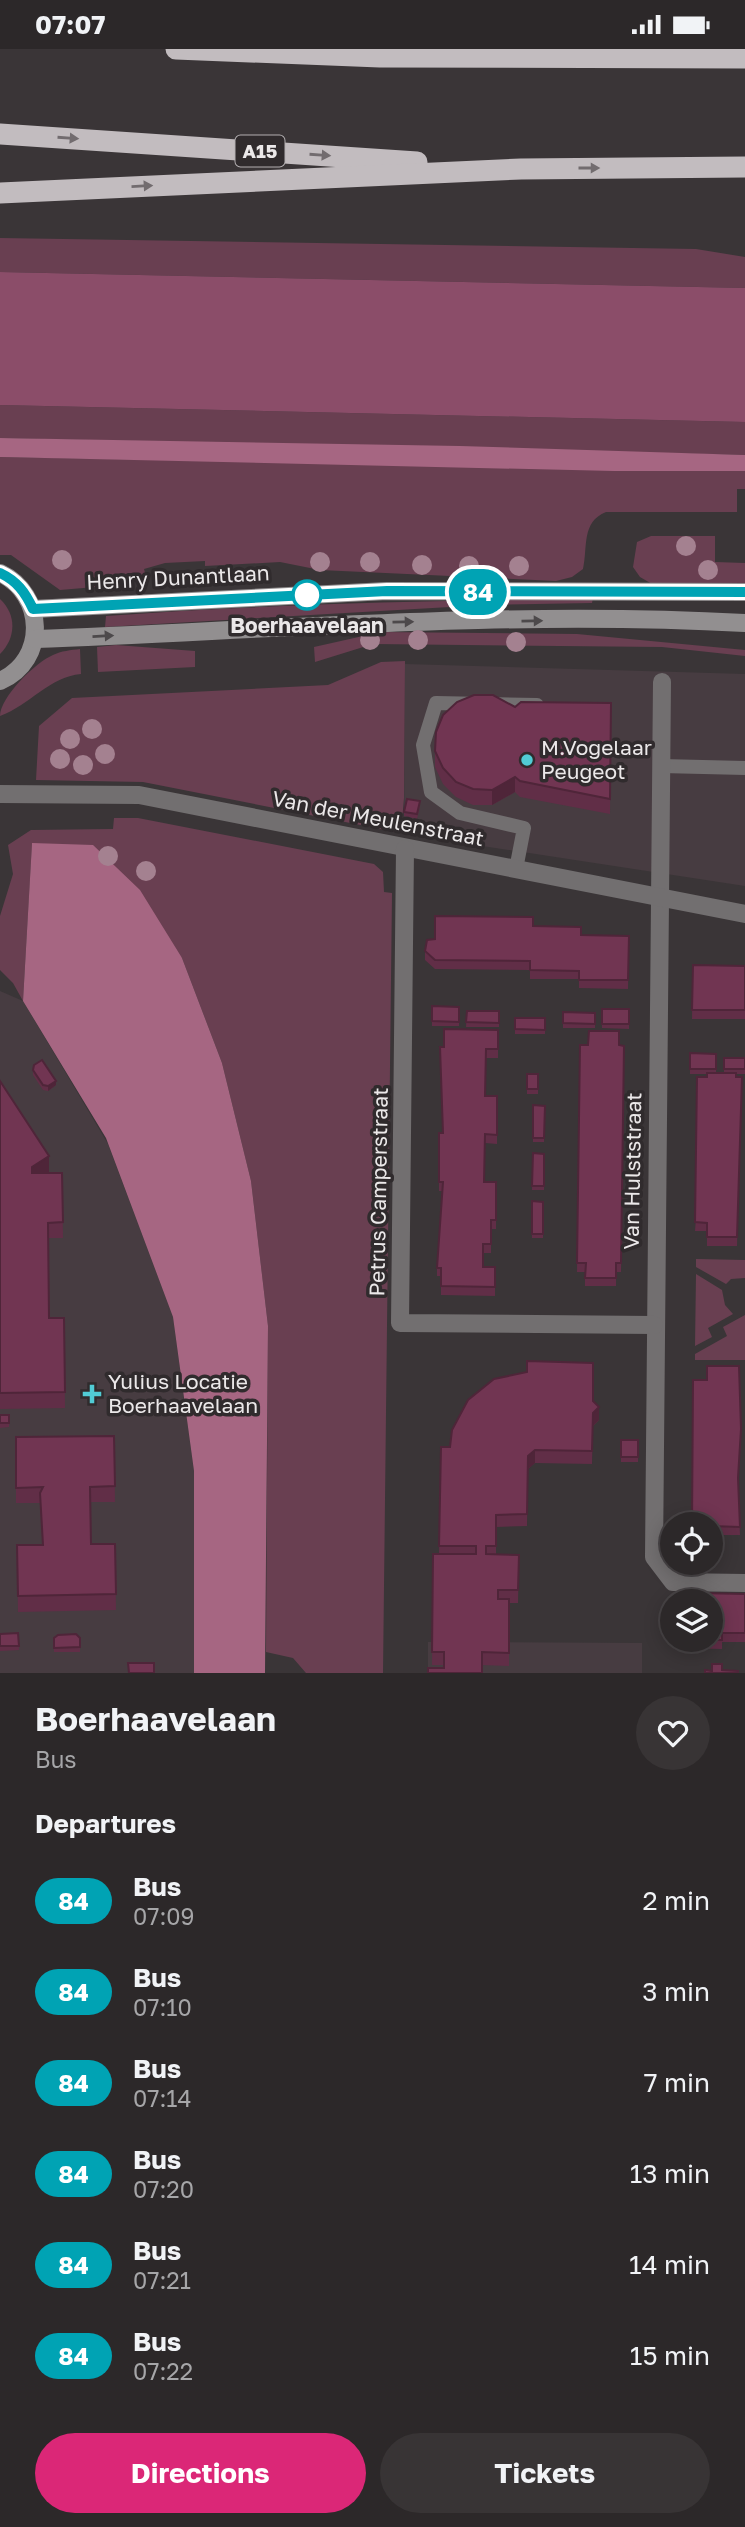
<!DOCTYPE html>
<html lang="en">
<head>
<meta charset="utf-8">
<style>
	:root { --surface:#2c2829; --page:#383435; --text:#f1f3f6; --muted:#a6a6a8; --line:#484446; --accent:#db2777 }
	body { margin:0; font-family:"Golos Text",sans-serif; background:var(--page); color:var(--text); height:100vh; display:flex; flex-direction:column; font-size:26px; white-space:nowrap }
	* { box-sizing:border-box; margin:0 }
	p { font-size:23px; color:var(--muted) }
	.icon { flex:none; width:38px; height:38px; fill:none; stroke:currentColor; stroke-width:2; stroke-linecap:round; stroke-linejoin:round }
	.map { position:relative; height:1624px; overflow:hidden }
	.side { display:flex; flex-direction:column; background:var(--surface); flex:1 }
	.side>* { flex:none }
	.badge { padding:0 14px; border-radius:23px; font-size:24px; line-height:46px }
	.fabs { position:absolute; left:660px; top:1463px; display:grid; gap:14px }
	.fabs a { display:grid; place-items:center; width:63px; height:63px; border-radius:50%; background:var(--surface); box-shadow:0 4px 18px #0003,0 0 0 2px var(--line); font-size:35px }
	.map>.badge { position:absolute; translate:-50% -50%; box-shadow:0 0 0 4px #fff }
	h2 { padding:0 35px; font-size:26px; line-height:63px }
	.round { display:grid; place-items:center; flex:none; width:74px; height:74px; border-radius:37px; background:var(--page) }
	.summary { display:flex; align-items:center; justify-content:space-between; height:119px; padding:0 35px }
	h1 { font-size:33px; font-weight:700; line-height:52px }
	.action { display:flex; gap:14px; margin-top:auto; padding:14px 35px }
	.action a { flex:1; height:80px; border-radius:42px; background:var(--accent); color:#fff; font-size:28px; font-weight:700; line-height:80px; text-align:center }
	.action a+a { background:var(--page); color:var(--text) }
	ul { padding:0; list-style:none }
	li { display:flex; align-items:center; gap:21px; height:91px; padding:0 35px }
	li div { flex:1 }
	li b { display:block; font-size:26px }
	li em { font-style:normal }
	li .badge { min-width:77px; font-weight:700; text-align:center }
	.status { display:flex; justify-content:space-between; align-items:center; height:49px; padding:0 35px; background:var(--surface); direction:ltr }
	.status svg { height:19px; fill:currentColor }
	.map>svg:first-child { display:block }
</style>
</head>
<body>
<div class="status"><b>07:07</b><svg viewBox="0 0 49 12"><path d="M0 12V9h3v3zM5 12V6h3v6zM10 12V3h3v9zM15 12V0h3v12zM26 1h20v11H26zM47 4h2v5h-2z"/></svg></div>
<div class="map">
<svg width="745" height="1624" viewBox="0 0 745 1624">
	<rect width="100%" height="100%" fill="#3a3537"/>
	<g fill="#473c41">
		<polygon points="405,615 745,625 745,837 404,785"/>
		<polygon points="0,942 23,952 108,1095 173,1268 194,1422 194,1624 0,1624"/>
		<polygon points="428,1593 642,1594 642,1624 428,1624"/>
	</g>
	<g fill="#693f51">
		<polygon points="0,189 696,200 745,208 745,239 0,223"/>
		<polygon points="0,356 745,373 745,406 0,389"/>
		<path d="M0,408L745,422V440H737V463H606C581,473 588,498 583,520L572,528L556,532L320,521L280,513L205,517V512L165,514L144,520L146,528L107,537L60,541L11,506H0Z"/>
		<polygon points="651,487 715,487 715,513 745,514 745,535 652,535 640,528 633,518 637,493"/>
		<path d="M593,549L592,554L485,556L105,578L106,567C268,555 430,552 593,549Z"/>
		<path d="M0,550C17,566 16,589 0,605Z"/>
		<polygon points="381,583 577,585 745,601 745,607 662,598 373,595 315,613 314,598"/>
		<polygon points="116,596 195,602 195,618 98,623 97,598"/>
		<path d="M80,600L81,625C49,628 30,656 0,667C0,648 36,613 53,606C61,602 71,601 80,600Z"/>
		<polygon points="405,612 404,749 401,784 143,733 36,731 39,677 72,649 328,636 381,613"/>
		<polygon points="114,769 138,769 374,815 383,823 384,843 392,844 383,1624 306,1624 293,1609 266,1603 268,1277 251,1132 222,1014 182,909 32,795 23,952 13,934 0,921 0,867 13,825 8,796 31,781 113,780"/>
		<polygon points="696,1210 745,1211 745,1229 731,1230 726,1235 696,1218"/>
		<polygon points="696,1225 722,1241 725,1256 733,1265 708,1279 712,1288 695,1297"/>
		<polygon points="745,1266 745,1311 695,1311 695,1305 727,1287 723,1278"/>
	</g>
	<polygon fill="#8b4d69" points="0,223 745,239 745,373 0,356"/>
	<g fill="#a66682">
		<polygon points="0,389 460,397 745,406 745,422 614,422 0,408"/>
		<polygon points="32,794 93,796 140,841 182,909 222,1014 251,1132 268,1277 265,1624 194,1624 194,1422 173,1268 106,1089 23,952"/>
	</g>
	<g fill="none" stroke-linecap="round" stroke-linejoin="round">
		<g stroke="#726f70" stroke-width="14">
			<polyline points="661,717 745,719"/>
			<polyline points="516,820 524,779 460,764 431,743 423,696 436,654 537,656"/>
		</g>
		<g stroke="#726f70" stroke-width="18">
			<polyline points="662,633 654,1508 673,1533 745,1534"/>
			<polyline points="0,745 139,746 745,865"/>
			<polyline points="405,800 400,1274 654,1276"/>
		</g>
		<g stroke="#928f90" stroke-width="18">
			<path d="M0,524C45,545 48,611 0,632"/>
			<polyline points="33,560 387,542 745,543"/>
			<path d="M35,590C271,581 508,561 745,574"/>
		</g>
		<g stroke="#c2bcbf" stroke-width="21">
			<polyline points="176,0 380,8 745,9"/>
			<polyline points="0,85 417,113"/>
			<polyline points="0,144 521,120 745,118"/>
		</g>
	</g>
	<g fill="#a48190">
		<circle cx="686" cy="497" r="10"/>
		<circle cx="62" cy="511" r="10"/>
		<circle cx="320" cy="513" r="10"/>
		<circle cx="370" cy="513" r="10"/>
		<circle cx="422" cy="516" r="10"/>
		<circle cx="469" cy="517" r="10"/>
		<circle cx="519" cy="517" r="10"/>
		<circle cx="708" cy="521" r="10"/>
		<circle cx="370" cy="591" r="10"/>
		<circle cx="418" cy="591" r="10"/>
		<circle cx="516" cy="593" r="10"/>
		<circle cx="92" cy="680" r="10"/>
		<circle cx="70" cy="690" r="10"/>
		<circle cx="105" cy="705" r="10"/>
		<circle cx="60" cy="710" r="10"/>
		<circle cx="83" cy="716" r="10"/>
		<circle cx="108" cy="807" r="10"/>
		<circle cx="146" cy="822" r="10"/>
	</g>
	<g fill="#612e47">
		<polygon points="611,654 610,765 520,748 515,743 492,756 473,756 456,748 443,735 435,718 435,702 515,658"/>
		<polygon points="420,757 417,770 404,767 404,763"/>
		<polygon points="533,877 581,886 629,887 628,940 579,939 579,930 530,930 530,921 435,920 425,911 425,902"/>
		<polygon points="693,916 745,917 745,970 692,970"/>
		<polygon points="432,957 459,958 459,977 432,977"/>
		<polygon points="602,960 629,960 629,980 602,979"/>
		<polygon points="467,962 499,962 499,978 466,978"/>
		<polygon points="563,963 595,964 595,979 563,979"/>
		<rect x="515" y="969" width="30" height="16"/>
		<polygon points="498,981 498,1009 486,1009 486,1047 497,1056 497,1095 485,1094 484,1133 496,1133 496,1180 491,1180 491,1204 483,1204 483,1218 495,1218 495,1247 441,1246 441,1227 437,1227 437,1219 442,1142 439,1142 439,1084 443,1084 444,998"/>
		<polygon points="580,996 624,997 621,1223 616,1223 616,1237 585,1237 585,1223 577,1223"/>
		<polygon points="690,1004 716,1005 716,1024 724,1024 724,1009 745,1009 745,1025 736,1025 736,1028 742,1028 737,1197 707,1197 707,1182 695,1182 707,1025 690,1025"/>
		<polygon points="33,1021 56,1036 48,1042 43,1041 33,1026"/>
		<rect x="527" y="1025" width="11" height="20"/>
		<polygon points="0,1032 49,1123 47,1124 62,1124 63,1189 48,1189 49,1269 64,1269 65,1359 0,1360"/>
		<polygon points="533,1056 545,1057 544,1093 533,1093"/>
		<polygon points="533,1104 544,1105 544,1141 532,1141"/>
		<polygon points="532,1152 543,1153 543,1189 532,1189"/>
		<polygon points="593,1352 599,1371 593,1377 592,1415 535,1414 528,1420 527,1477 496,1478 496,1506 519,1506 518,1554 509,1554 509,1617 482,1616 444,1619 444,1616 432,1616 433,1505 439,1505 441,1398 450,1398"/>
		<polygon points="0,1366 9,1366 9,1378 0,1379"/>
		<polygon points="114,1387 115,1453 91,1453 91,1495 115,1495 116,1561 18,1563 17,1496 43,1496 40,1454 16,1454 16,1388"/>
		<polygon points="741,1389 738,1434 740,1486 710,1486 710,1475"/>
		<rect x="621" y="1391" width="17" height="22"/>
		<polygon points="745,1545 745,1593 722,1593 722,1600 683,1599 683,1591"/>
		<polygon points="18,1584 19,1601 0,1602 0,1585"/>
		<rect x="54" y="1589" width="26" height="14"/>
	</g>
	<g fill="#4f2539">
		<polygon points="515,728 515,743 492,756 492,741"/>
		<polygon points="56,1032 56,1036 48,1042 48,1037"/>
		<polygon points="49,1107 49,1123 32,1133 32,1118"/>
		<polygon points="599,1358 599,1371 593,1377 592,1415 593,1364"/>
		<polygon points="535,1401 535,1414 528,1420 527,1477 528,1407"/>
	</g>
	<g fill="#713552" stroke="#4f2539" stroke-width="2">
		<polygon points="474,646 493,646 515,658 521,653 611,654 610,750 520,732 515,728 492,741 473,740 456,733 443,719 435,702 436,683 443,666 457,653"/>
		<polygon points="407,750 420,752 417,765 404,763"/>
		<polygon points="435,867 533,868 533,877 581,878 581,886 629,887 628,931 579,931 579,922 530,921 530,912 435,911 425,902 427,891 435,890"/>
		<polygon points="693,916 745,917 745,961 692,961"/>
		<polygon points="432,957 459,958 459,973 432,972"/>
		<rect x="602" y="960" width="27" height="15"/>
		<polygon points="467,962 499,962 499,974 466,973"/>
		<polygon points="563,963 595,964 595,975 563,974"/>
		<polygon points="515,969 545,969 545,981 515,980"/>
		<polygon points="444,980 498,981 498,1000 486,1000 485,1047 497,1047 497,1086 485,1085 484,1133 496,1133 496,1171 491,1171 491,1195 483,1195 483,1218 495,1218 495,1238 441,1237 441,1219 437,1219 443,1133 439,1133 439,1084 443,1084 440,998 444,998"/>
		<polygon points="589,982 619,982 619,996 624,997 621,1214 616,1214 616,1229 585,1229 586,1214 577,1214 580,996 588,996"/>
		<polygon points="690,1004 716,1005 716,1020 690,1020"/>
		<rect x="724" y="1009" width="21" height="11"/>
		<polygon points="42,1011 56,1032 48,1037 43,1036 33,1021 34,1016"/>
		<polygon points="707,1024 736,1024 736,1028 742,1028 737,1188 707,1188 707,1174 695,1173 697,1028 707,1028"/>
		<rect x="527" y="1025" width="11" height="15"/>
		<polygon points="0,1032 49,1107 32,1118 32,1124 62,1124 63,1173 48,1174 49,1269 64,1269 65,1343 0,1344"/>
		<polygon points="533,1056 545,1057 544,1089 533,1089"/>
		<polygon points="533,1104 544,1105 544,1137 532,1137"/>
		<polygon points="532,1152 543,1153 543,1185 532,1185"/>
		<polygon points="527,1312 593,1314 593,1352 599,1358 593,1364 592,1402 535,1401 528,1407 527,1465 496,1466 496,1497 486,1497 486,1505 519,1506 518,1541 498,1541 498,1550 509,1550 509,1604 482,1603 482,1624 428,1624 428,1619 444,1619 444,1603 432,1603 433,1505 476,1505 476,1497 439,1497 441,1398 450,1398 452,1381 468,1351 494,1330 527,1323"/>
		<polygon points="707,1317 739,1317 741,1380 738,1429 740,1478 710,1477 710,1475 692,1475 693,1331 707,1331"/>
		<rect x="0" y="1366" width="9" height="8"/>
		<polygon points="114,1387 115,1437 90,1438 91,1495 115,1495 116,1545 18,1547 17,1496 43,1496 40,1444 43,1438 16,1439 16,1388"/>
		<rect x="621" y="1391" width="17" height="17"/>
		<polygon points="698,1544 745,1545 745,1584 722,1584 722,1591 710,1591 710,1552 698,1552"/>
		<polygon points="18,1584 19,1597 0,1597 0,1585"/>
		<polygon points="76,1585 80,1589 80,1598 54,1599 54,1589 58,1586"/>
		<polygon points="128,1614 154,1614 154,1624 129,1624"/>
		<polygon points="712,1615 722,1615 722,1621 738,1622 738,1624 705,1624 705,1621 712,1622"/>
	</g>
	<defs><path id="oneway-solid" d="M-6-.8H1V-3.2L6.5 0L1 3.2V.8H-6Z" transform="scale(1.75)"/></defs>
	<g fill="#726c6f">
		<use href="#oneway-solid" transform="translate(68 89) rotate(4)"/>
		<use href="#oneway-solid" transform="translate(320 106) rotate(4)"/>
		<use href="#oneway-solid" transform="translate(589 119)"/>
		<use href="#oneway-solid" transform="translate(142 137) rotate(-3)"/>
	</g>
	<g fill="#4d494b">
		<use href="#oneway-solid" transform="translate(532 572) rotate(-1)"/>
		<use href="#oneway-solid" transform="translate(403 573) rotate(-1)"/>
		<use href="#oneway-solid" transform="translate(103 587) rotate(-3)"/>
	</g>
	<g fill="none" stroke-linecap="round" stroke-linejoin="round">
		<g stroke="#fff" stroke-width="16">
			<path id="line" d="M0,524C17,532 25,543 33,560L387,542L745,543"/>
		</g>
		<use href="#line" stroke="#00a3b4" stroke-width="10"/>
	</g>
	<circle fill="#fff" stroke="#00a3b4" stroke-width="3.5" cx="307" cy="546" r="14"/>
	<g fill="#51ccd5" stroke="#302b2d" stroke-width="2.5">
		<circle cx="527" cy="711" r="7"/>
		<path d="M88.5 1334.5h7v7h7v7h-7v7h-7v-7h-7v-7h7z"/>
	</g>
	<g text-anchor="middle" stroke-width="7" stroke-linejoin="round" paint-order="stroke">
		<rect fill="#302b2d" stroke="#b3afb1" stroke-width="2" x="235.5" y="86.5" width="49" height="31" rx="5"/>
		<g font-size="19" font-weight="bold" fill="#ebe8e9">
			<text x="260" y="109">A15</text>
		</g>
		<g font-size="21" fill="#ebe8e9" stroke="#302b2d">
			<text transform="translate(178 529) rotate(-3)" y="7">Henry Dunantlaan</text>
			<text transform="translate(378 770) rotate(11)" y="7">Van der Meulenstraat</text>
			<text transform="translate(633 1122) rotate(-89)" y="7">Van Hulststraat</text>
			<text transform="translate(379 1143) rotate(-89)" y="7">Petrus Camperstraat</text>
		</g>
		<g font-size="21" font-weight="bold" fill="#ebe8e9" stroke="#302b2d">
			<text x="307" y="584">Boerhaavelaan</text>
		</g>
		<g font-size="21" fill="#ebe8e9" stroke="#302b2d" text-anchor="start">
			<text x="541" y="706">M.Vogelaar<tspan x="541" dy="24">Peugeot</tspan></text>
			<text x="108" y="1340">Yulius Locatie<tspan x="108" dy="24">Boerhaavelaan</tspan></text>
		</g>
	</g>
</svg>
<div class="fabs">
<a><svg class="icon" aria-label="locate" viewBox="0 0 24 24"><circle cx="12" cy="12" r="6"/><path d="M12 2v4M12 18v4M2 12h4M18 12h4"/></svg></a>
<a><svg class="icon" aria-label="layers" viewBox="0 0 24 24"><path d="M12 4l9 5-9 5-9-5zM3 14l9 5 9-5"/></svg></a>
</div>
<b class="badge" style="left:478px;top:543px;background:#00a3b4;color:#fff">84</b>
</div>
<section class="side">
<div class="summary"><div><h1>Boerhaavelaan</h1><p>Bus</p></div><a class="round"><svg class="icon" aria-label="heart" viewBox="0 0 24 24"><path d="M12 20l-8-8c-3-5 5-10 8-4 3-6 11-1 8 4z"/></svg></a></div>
<h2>Departures</h2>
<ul>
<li><span class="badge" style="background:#00a3b4;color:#fff">84</span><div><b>Bus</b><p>07:09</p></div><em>2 min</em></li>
<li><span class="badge" style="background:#00a3b4;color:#fff">84</span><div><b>Bus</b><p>07:10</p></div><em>3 min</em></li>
<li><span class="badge" style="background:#00a3b4;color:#fff">84</span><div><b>Bus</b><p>07:14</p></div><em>7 min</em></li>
<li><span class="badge" style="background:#00a3b4;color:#fff">84</span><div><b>Bus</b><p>07:20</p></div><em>13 min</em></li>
<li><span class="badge" style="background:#00a3b4;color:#fff">84</span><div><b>Bus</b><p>07:21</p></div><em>14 min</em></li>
<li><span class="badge" style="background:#00a3b4;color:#fff">84</span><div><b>Bus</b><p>07:22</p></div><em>15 min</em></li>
</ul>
<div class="action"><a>Directions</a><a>Tickets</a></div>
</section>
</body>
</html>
